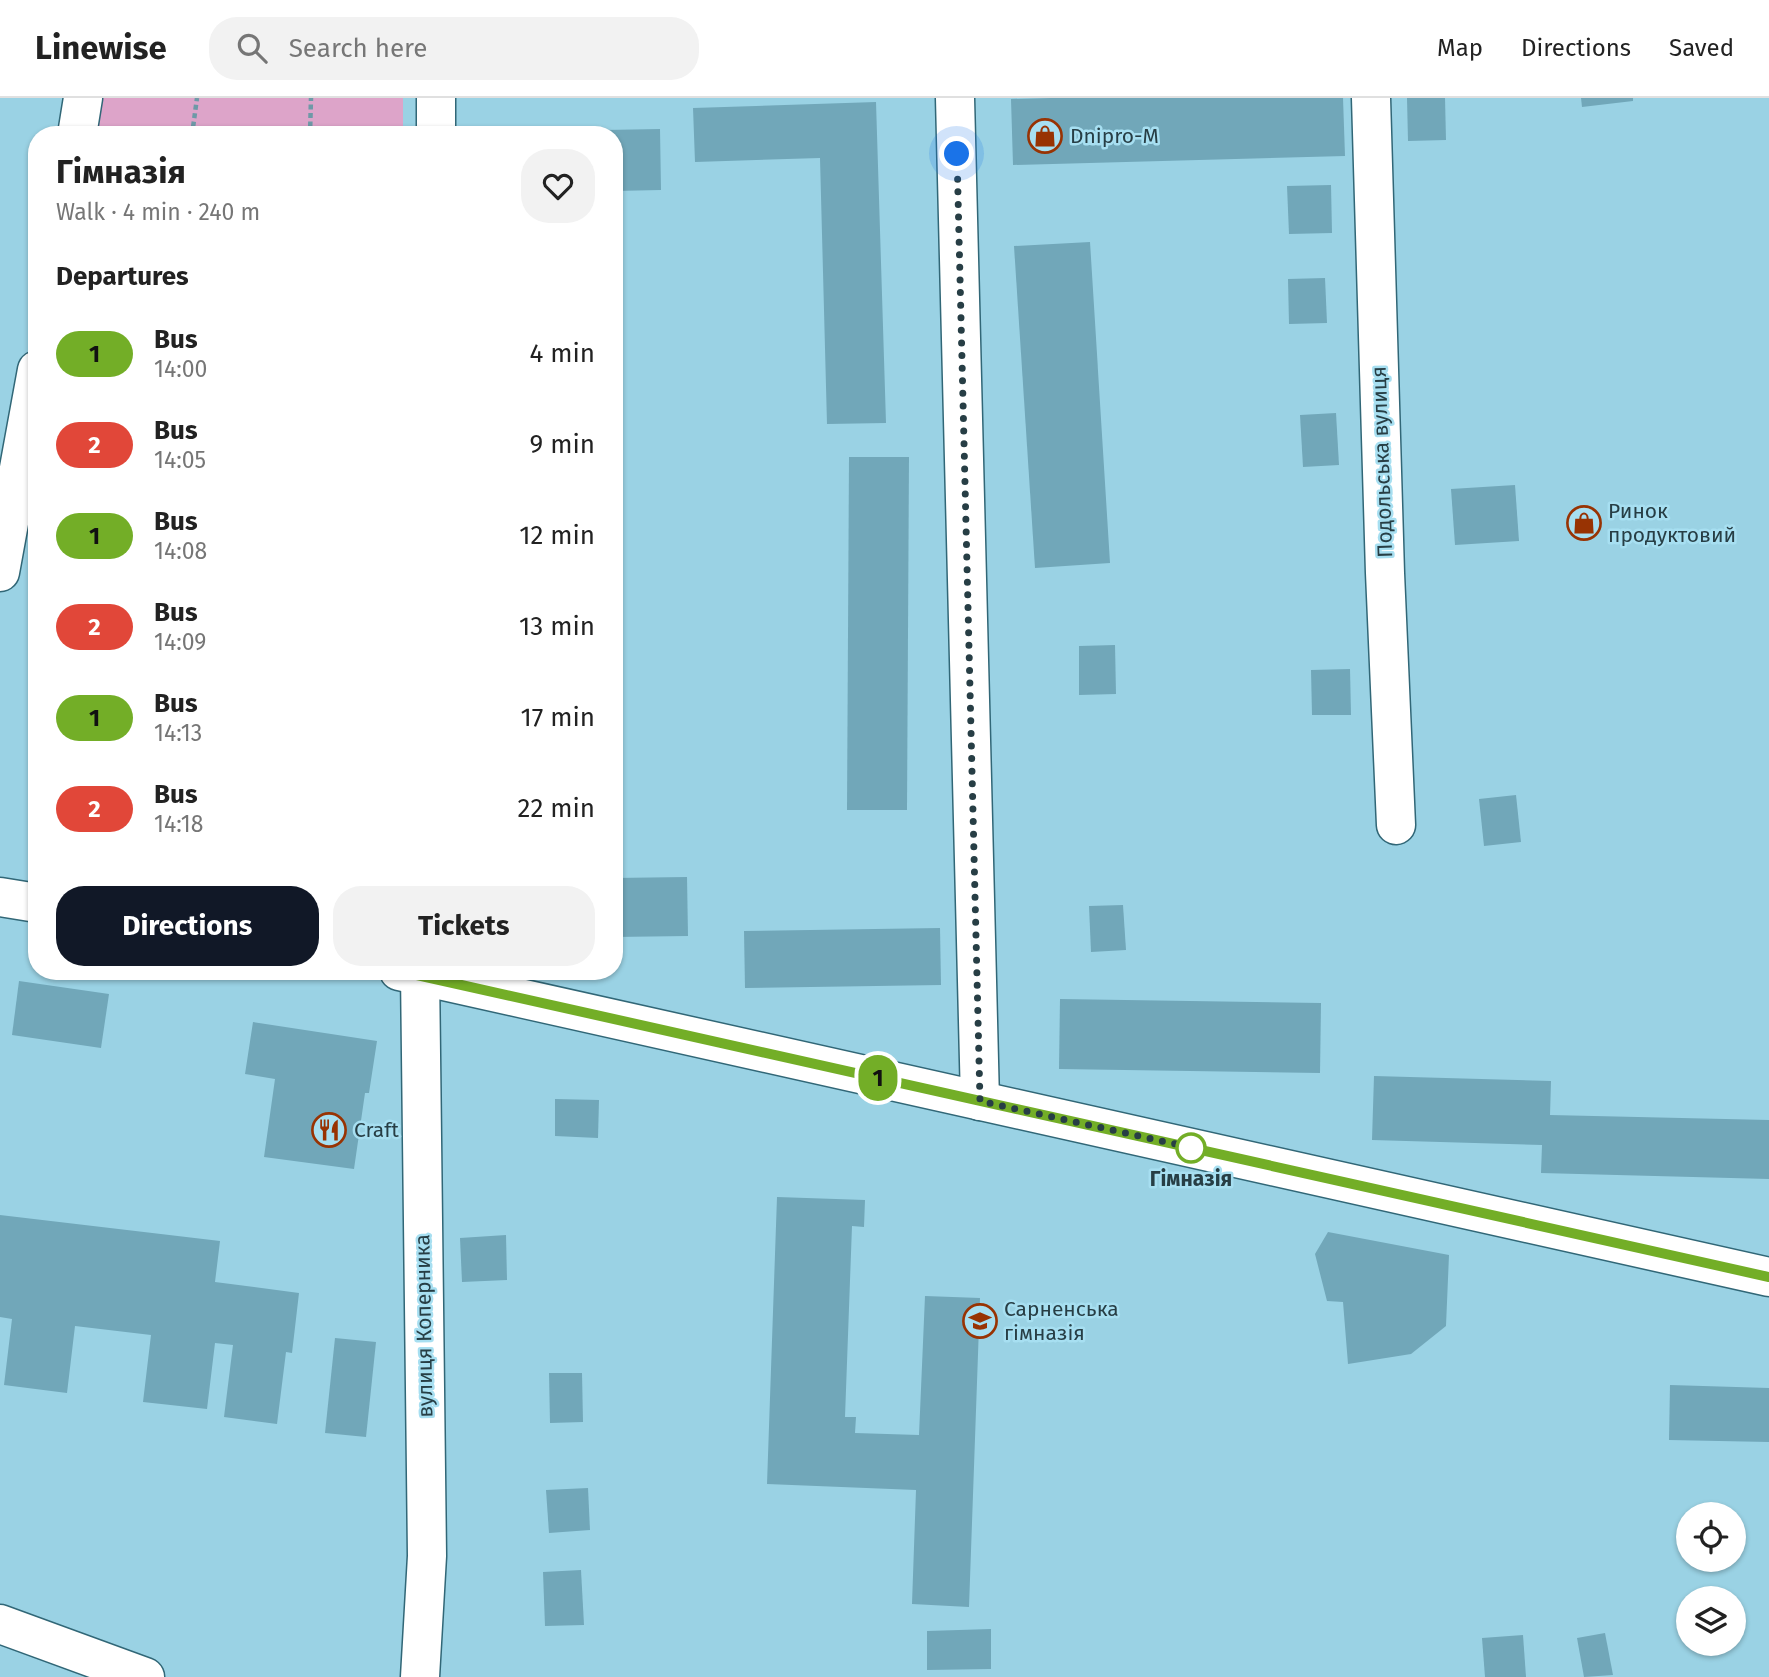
<!DOCTYPE html>
<html lang="en">
<head>
<meta charset="utf-8">
<style>
	:root { --surface:#fff; --page:#f2f2f2; --text:#222; --muted:#767676; --line:#e0e0e0; --accent:#111827 }
	body { margin:0; font-family:"Fira Sans",sans-serif; background:var(--page); color:var(--text); height:100vh; display:flex; flex-direction:column; font-size:26px; white-space:nowrap }
	* { box-sizing:border-box; margin:0 }
	p { font-size:23px; color:var(--muted) }
	.icon { flex:none; width:38px; height:38px; fill:none; stroke:currentColor; stroke-width:2; stroke-linecap:round; stroke-linejoin:round }
	.map { position:relative; flex:1; overflow:hidden }
	.drawer { position:absolute; left:28px; top:28px; width:595px; height:854px; display:flex; flex-direction:column; background:var(--surface); border-radius:28px; box-shadow:0 2px 5px #0004 }
	.drawer>* { flex:none }
	.badge { padding:0 14px; border-radius:23px; font-size:24px; line-height:46px }
	.fabs { position:absolute; left:1676px; top:1404px; display:grid; gap:14px }
	.fabs a { display:grid; place-items:center; width:70px; height:70px; border-radius:50%; background:var(--surface); box-shadow:0 2px 5px #0004; font-size:35px }
	.you { position:absolute; width:35px; height:35px; margin:-18px; border:5px solid #fff; border-radius:50%; background:#1a73e8; box-shadow:0 0 0 10px #1a73e833 }
	.map>.badge { position:absolute; translate:-50% -50%; box-shadow:0 0 0 4px #fff }
	h2 { padding:0 28px; font-size:26px; line-height:63px }
	.round { display:grid; place-items:center; flex:none; width:74px; height:74px; border-radius:28px; background:var(--page) }
	.summary { display:flex; align-items:center; justify-content:space-between; height:119px; padding:0 28px }
	h1 { font-size:33px; font-weight:700; line-height:52px }
	.cta { display:flex; gap:14px; margin-top:auto; padding:14px 28px }
	.cta a { flex:1; height:80px; border-radius:28px; background:var(--accent); color:#fff; font-size:28px; font-weight:700; line-height:80px; text-align:center }
	.cta a+a { background:var(--page); color:var(--text) }
	ul { padding:0; list-style:none }
	li { display:flex; align-items:center; gap:21px; height:91px; padding:0 28px }
	li div { flex:1 }
	li b { display:block; font-size:26px }
	li em { font-style:normal }
	li .badge { min-width:77px; font-weight:700; text-align:center }
	header { display:flex; align-items:center; gap:42px; box-sizing:border-box; height:98px; padding:0 35px; background:var(--surface); border-bottom:2px solid var(--line) }
	header strong { font-size:33px }
	nav { display:flex; gap:38px; margin-inline-start:auto; font-size:24px }
	.search { width:490px; height:63px; background:var(--page); display:flex; align-items:center; gap:18px; box-sizing:border-box; padding:0 24px; border-radius:28px; color:var(--muted); font-size:26px }
	.map>svg:first-child { display:block }
</style>
</head>
<body>
<header>
<strong>Linewise</strong>
<div class="search"><svg class="icon" aria-label="search" viewBox="0 0 24 24"><circle cx="10" cy="10" r="6"/><path d="M15 15l6 6"/></svg>Search here</div>
<nav><a>Map</a><a>Directions</a><a>Saved</a></nav>
</header>
<div class="map">
<svg width="1769" height="1579" viewBox="0 0 1769 1579">
	<rect width="100%" height="100%" fill="#9ad2e4"/>
	<polygon fill="#dda4c9" points="94,0 403,0 403,37 88,37"/>
	<g fill="#71a7b9">
		<polygon points="1051,0 1343,0 1345,58 1013,67 1011,1"/>
		<polygon points="1407,0 1445,0 1446,42 1408,43"/>
		<polygon points="1581,0 1633,0 1633,3 1582,9"/>
		<polygon points="876,4 886,325 827,326 820,60 695,64 693,10"/>
		<polygon points="660,31 661,92 614,93 614,37 489,37 489,34"/>
		<polygon points="1331,87 1332,135 1289,136 1287,88"/>
		<polygon points="1090,144 1110,465 1035,470 1014,148"/>
		<polygon points="1325,180 1327,225 1289,226 1288,181"/>
		<polygon points="1336,315 1339,367 1303,369 1300,317"/>
		<polygon points="849,359 909,359 907,712 847,712"/>
		<polygon points="1515,387 1519,443 1455,447 1451,391"/>
		<polygon points="1115,547 1116,596 1079,597 1079,548"/>
		<polygon points="1350,571 1351,617 1312,617 1311,572"/>
		<polygon points="1516,697 1521,744 1484,748 1479,701"/>
		<polygon points="687,779 688,838 614,839 614,780"/>
		<polygon points="1123,807 1126,852 1091,854 1089,808"/>
		<polygon points="940,830 941,887 745,890 744,833"/>
		<polygon points="19,883 109,896 101,950 12,937"/>
		<polygon points="1060,901 1321,905 1320,975 1059,971"/>
		<polygon points="253,924 377,943 369,995 365,995 354,1071 264,1059 275,981 245,976"/>
		<polygon points="1374,978 1551,983 1550,1017 1769,1022 1769,1081 1541,1075 1542,1047 1372,1042"/>
		<polygon points="555,1001 599,1002 598,1040 555,1038"/>
		<polygon points="777,1099 865,1102 864,1129 852,1128 845,1319 856,1319 855,1335 919,1337 925,1198 980,1200 969,1509 912,1506 916,1392 767,1386"/>
		<polygon points="0,1117 220,1143 215,1184 299,1195 292,1255 286,1254 277,1326 224,1319 233,1247 215,1245 207,1311 143,1304 151,1237 75,1228 67,1295 4,1287 12,1221 0,1219"/>
		<polygon points="1328,1134 1449,1157 1446,1228 1411,1256 1348,1266 1343,1204 1327,1203 1315,1156"/>
		<polygon points="506,1137 507,1182 462,1184 460,1140"/>
		<polygon points="335,1240 376,1244 366,1339 325,1335"/>
		<polygon points="549,1275 582,1275 583,1324 550,1325"/>
		<polygon points="1670,1287 1769,1290 1769,1344 1669,1342"/>
		<polygon points="588,1390 590,1432 549,1435 546,1392"/>
		<polygon points="581,1472 584,1527 545,1528 543,1474"/>
		<polygon points="991,1531 991,1571 927,1572 927,1533"/>
		<polygon points="1605,1535 1613,1577 1584,1579 1577,1540"/>
		<polygon points="1523,1537 1526,1579 1485,1579 1482,1540"/>
	</g>
	<g fill="none" stroke-linecap="round" stroke-linejoin="round">
		<g stroke="#316777" stroke-width="41">
			<g id="minor">
				<polyline points="955,0 980,1003"/>
				<polyline points="1371,0 1385,475 1396,727"/>
				<polyline points="77,37 83,0"/>
				<polyline points="436,37 436,0"/>
				<polyline points="0,474 37,272"/>
				<polyline points="420,873 427,1458 420,1579"/>
				<polyline points="0,1526 145,1579"/>
			</g>
		</g>
		<g stroke="#316777" stroke-width="41">
			<g id="secondary">
				<polyline points="0,799 37,805"/>
				<polyline points="399,873 1769,1179"/>
			</g>
		</g>
		<g stroke="#6e99a7" stroke-width="4.5" stroke-dasharray="5 3.5" stroke-linecap="butt">
			<polyline points="192,37 197,0"/>
			<polyline points="310,37 311,0"/>
		</g>
		<use href="#minor" stroke="#fff" stroke-width="38"/>
		<use href="#secondary" stroke="#fff" stroke-width="38"/>
	</g>
	<g fill="none" stroke-linecap="round" stroke-linejoin="round">
		<g stroke="#fff" stroke-width="16">
			<polyline id="line" points="399,873 1769,1179"/>
		</g>
		<use href="#line" stroke="#73ae27" stroke-width="10"/>
		<polyline stroke="#273e45" stroke-width="7" stroke-dasharray="0 12.6" points="957,56 980,1003 1198,1051 1191,1050"/>
	</g>
	<defs>
		<g id="shop-ring" transform="scale(1.75)"><circle r="9.5" fill="#a7dff1" stroke="#983303" stroke-width="1.5"/><path d="M-5-2.5h2.3a2.7 3.5 0 0 1 5.4 0H5L5.5 6h-11ZM-1.5-2.5h3a1.5 2.3 0 0 0-3 0Z" fill="#983303"/></g>
		<g id="restaurant-ring" transform="scale(1.75)"><circle r="9.5" fill="#a7dff1" stroke="#983303" stroke-width="1.5"/><path d="M-5-6h1v4h1v-4h1v4h1v-4h1v5L-1.5 .5V6h-2V.5L-5-1ZM5-6V6H3V1.5H1.5Q1.5-4 5-6Z" fill="#983303"/></g>
		<g id="school-ring" transform="scale(1.75)"><circle r="9.5" fill="#a7dff1" stroke="#983303" stroke-width="1.5"/><path d="M0-5L7-2L0 1L-7-2ZM-4 1L0 2.5L4 1V4Q0 6-4 4Z" fill="#983303"/></g>
	</defs>
	<g fill-rule="evenodd">
		<use href="#shop-ring" x="1045" y="38"/>
		<use href="#shop-ring" x="1584" y="425"/>
		<use href="#restaurant-ring" x="329" y="1032"/>
		<use href="#school-ring" x="980" y="1223"/>
	</g>
	<circle fill="#fff" stroke="#73ae27" stroke-width="3.5" cx="1191" cy="1050" r="14"/>
	<g text-anchor="middle" stroke-width="5" stroke-linejoin="round" paint-order="stroke">
		<g font-size="21" fill="#273e45" stroke="#a7dff1" text-anchor="start">
			<text x="1070" y="45">Dnipro-M</text>
			<text x="1608" y="420">Ринок<tspan x="1608" dy="24">продуктовий</tspan></text>
			<text x="354" y="1039">Craft</text>
			<text x="1004" y="1218">Сарненська<tspan x="1004" dy="24">гімназія</tspan></text>
		</g>
		<g font-size="21" fill="#273e45" stroke="#a7dff1">
			<text transform="translate(1382 364) rotate(-92)" y="7">Подольська вулиця</text>
			<text transform="translate(424 1228) rotate(-91)" y="7">вулиця Коперника</text>
		</g>
		<g font-size="21" font-weight="bold" fill="#273e45" stroke="#a7dff1">
			<text x="1191" y="1088">Гімназія</text>
		</g>
	</g>
</svg>
<div class="fabs">
<a><svg class="icon" aria-label="locate" viewBox="0 0 24 24"><circle cx="12" cy="12" r="6"/><path d="M12 2v4M12 18v4M2 12h4M18 12h4"/></svg></a>
<a><svg class="icon" aria-label="layers" viewBox="0 0 24 24"><path d="M12 4l9 5-9 5-9-5zM3 14l9 5 9-5"/></svg></a>
</div>
<div class="you" style="left:957px;top:56px"></div>
<b class="badge" style="left:878px;top:980px;background:#73ae27;color:#111">1</b>
<section class="drawer">
<div class="summary"><div><h1>Гімназія</h1><p>Walk · 4 min · 240 m</p></div><a class="round"><svg class="icon" aria-label="heart" viewBox="0 0 24 24"><path d="M12 20l-8-8c-3-5 5-10 8-4 3-6 11-1 8 4z"/></svg></a></div>
<h2>Departures</h2>
<ul>
<li><span class="badge" style="background:#73ae27;color:#111">1</span><div><b>Bus</b><p>14:00</p></div><em>4 min</em></li>
<li><span class="badge" style="background:#e14739;color:#fff">2</span><div><b>Bus</b><p>14:05</p></div><em>9 min</em></li>
<li><span class="badge" style="background:#73ae27;color:#111">1</span><div><b>Bus</b><p>14:08</p></div><em>12 min</em></li>
<li><span class="badge" style="background:#e14739;color:#fff">2</span><div><b>Bus</b><p>14:09</p></div><em>13 min</em></li>
<li><span class="badge" style="background:#73ae27;color:#111">1</span><div><b>Bus</b><p>14:13</p></div><em>17 min</em></li>
<li><span class="badge" style="background:#e14739;color:#fff">2</span><div><b>Bus</b><p>14:18</p></div><em>22 min</em></li>
</ul>
<div class="cta"><a>Directions</a><a>Tickets</a></div>
</section>
</div>
</body>
</html>
